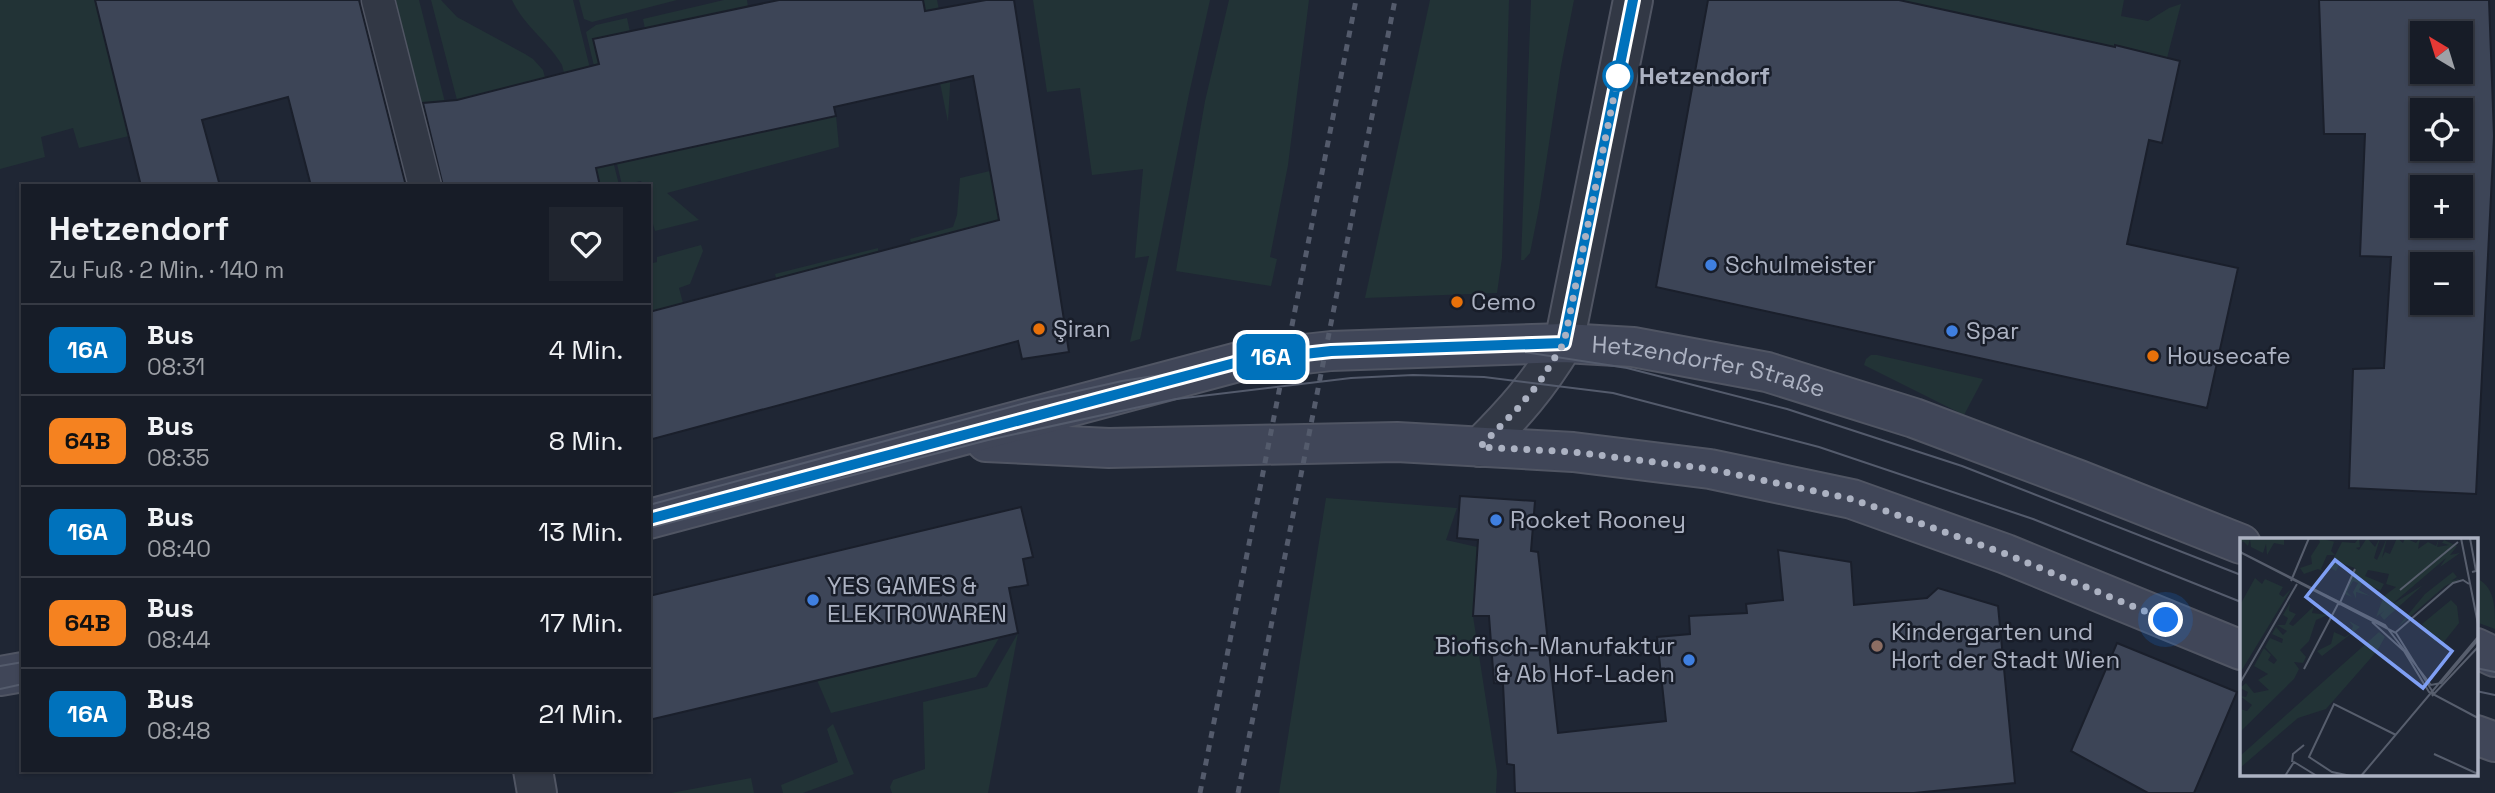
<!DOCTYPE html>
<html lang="de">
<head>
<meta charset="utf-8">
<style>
	:root { --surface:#171c27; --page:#20252f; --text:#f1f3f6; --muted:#9ea1a7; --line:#363a44 }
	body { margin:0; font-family:"Space Grotesk",sans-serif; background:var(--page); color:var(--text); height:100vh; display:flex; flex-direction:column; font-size:26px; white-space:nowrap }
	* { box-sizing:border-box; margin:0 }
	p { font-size:23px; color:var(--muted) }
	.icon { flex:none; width:38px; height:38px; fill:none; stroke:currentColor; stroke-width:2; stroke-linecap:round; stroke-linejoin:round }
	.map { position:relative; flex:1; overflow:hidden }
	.drawer { position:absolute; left:21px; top:184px; width:630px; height:588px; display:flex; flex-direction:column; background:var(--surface); border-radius:0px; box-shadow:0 2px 5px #0004,0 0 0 2px var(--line) }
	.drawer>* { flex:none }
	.badge { padding:0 14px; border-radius:10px; font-size:24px; line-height:46px }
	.needle { width:46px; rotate:322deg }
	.buttons { position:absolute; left:2410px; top:21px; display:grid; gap:14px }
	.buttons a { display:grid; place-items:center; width:63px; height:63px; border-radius:0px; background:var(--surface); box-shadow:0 2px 5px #0004,0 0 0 2px var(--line); font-size:35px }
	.you { position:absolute; width:35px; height:35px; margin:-18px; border:5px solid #fff; border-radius:50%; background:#1a73e8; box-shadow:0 0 0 10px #1a73e833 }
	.map>.badge { position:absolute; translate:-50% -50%; box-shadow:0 0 0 4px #fff }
	.round { display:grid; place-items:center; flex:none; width:74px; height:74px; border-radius:0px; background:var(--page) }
	.overview { display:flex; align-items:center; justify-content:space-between; height:119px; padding:0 28px }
	h1 { font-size:33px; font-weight:800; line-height:52px }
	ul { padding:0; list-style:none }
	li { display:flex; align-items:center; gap:21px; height:91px; padding:0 28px; border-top:2px solid var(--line) }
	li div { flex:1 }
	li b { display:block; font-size:26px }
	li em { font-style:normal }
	li .badge { min-width:77px; font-weight:700; text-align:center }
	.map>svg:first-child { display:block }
</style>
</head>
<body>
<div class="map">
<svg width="2495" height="793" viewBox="0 0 2495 793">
	<rect width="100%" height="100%" fill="#1f2634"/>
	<g fill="#223336">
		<polygon points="0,0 95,0 129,136 79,148 73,128 41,137 45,157 0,169"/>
		<polygon points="373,0 419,0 466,185 437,139 411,146"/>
		<polygon points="431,0 441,0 457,17 525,54 533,59 543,70 574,185 542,79 457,100"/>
		<path d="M512,0H573L619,185H593L562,65C548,41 524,26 512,0Z"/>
		<polygon points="579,0 677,0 592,22 584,19"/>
		<polygon points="724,0 747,0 748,7 645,29 643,19"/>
		<polygon points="923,0 937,0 951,67 948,122"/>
		<polygon points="1033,0 1210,0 1189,94 1141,335 1140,339 1130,342 1149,256 1135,258 1143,169 1092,175 1080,88 1047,92"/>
		<polygon points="1229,0 1309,0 1288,165 1270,257 1277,259 1271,286 1176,271 1205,101"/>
		<polygon points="1430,0 1509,0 1502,258 1497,293 1365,298"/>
		<polygon points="1531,0 1574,0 1561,66 1539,208 1530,253 1524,260 1521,260"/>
		<polygon points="1899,0 2124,0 2121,16 2148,21 2169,8 2181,4 2167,58"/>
		<polygon points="627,18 630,32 594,40 620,162 836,116 839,147 667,193 699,220 655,231 649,210 649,186 643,185 641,181 622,185 586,32 596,25"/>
		<polygon points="990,171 999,220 911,243 910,239 953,227 957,215 960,178"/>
		<polygon points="701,245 703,251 690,284 679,288 683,303 649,312 649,264 657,262 657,257"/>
		<polygon points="878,248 878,252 776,278 775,274"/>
		<polygon points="1871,355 1877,355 1983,379 1964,415 1864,365 1866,359"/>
		<polygon points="1326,498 1457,508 1446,540 1477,547 1473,616 1497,772 1496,793 1279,793"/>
		<path d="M2476,578C2495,587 2495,606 2495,629L2476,622Z"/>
		<polygon points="1018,633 988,793 892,793 890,787 893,780 925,769 923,702 987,687"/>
		<polygon points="999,638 976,677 831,713 817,680"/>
		<polygon points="833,724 854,774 803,793 783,793 781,785 838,762 827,729"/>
		<polygon points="751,778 754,793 670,793 671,793"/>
	</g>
	<g fill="#3d4557" stroke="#1a1f2b" stroke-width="2" fill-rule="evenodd">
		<polygon points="95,0 359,0 406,186 311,186 288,97 202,120 220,186 141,186"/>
		<polygon points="779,0 923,0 925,11 986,0 1014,0 1069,352 1022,359 1018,341 649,440 649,312 999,220 973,76 834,107 836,116 596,168 600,186 443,186 423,103 457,100 599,64 593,39"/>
		<polygon points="1708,0 1899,0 2115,47 2115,45 2180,61 2162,143 2149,140 2127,244 2238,268 2207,408 1656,287"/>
		<path d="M2319,0H2489L2494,136L2476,494L2349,488L2353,369L2384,368L2391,257L2360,256L2365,134H2324ZM2422,33H2460V72H2422ZM2422,110H2460V149H2422ZM2422,187H2460V226H2422ZM2422,264H2460V303H2422Z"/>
		<polygon points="1460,496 1535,501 1531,551 1538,552 1558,733 1666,721 1657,637 1690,634 1689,616 1747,613 1746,604 1783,600 1778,550 1851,562 1854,605 1927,598 1938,588 1998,606 2015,783 1914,793 1515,793 1514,765 1507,764 1503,684 1494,683 1489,616 1473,616 1478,540 1457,538"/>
		<polygon points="1021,507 1033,557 1023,559 1028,585 1009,588 1018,633 649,720 649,596"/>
		<polygon points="2117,643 2237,692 2194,793 2148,793 2071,751"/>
	</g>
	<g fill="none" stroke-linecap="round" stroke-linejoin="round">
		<g stroke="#505563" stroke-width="35">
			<polyline id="service" points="378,0 425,186"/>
		</g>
		<g stroke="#505563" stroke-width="42">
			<g id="minor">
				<path d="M1480,447C1515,412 1538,386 1564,343L1633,0"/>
				<polyline points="533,770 537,793"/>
			</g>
		</g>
		<g stroke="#505563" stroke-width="42">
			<g id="secondary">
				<polyline points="986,442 1109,448 1397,442 1573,452 1710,469 1852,499 2006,554 2241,650"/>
				<path id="s1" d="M649,519L1242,361L1331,351L1564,343L1633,347L1767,372L1914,418L2079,480L2241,544"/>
				<polyline points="2476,648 2495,657"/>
				<polyline points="0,676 23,672"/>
				<polyline points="2476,735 2495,742"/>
			</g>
		</g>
		<use href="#service" stroke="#323845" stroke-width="32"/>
		<use href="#minor" stroke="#323845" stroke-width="38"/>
		<use href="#secondary" stroke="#404658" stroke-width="38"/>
		<g stroke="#545b6c" stroke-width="2">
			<polyline points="649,505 1029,402 1122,381 1302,353 1486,346 1627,368 1787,409 1962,466 2241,575"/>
			<polyline points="649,528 988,440 1176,399 1351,378 1413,375 1484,377 1613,393 1819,447 2033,519 2241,602"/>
			<polyline points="0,666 23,662"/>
			<polyline points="2476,668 2495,672"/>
			<polyline points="0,689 23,684"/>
			<polyline points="2476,691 2495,695"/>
		</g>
		<g stroke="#545b6c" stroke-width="5" stroke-dasharray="7 7" stroke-linecap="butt">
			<polyline points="1200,793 1356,0"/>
			<polyline points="1238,793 1395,0"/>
		</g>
	</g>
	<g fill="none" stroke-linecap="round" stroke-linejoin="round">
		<g stroke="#fff" stroke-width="16">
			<polyline id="line" points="649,519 1242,361 1331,351 1564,343 1633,0"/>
		</g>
		<use href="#line" stroke="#0072bc" stroke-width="10"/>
		<polyline stroke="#acb2c2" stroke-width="7" stroke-dasharray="0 12.6" points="1618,76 1564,343 1539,383 1518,408 1480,447 1573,452 1710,469 1852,499 2006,554 2166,620"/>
	</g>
	<circle fill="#fff" stroke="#0072bc" stroke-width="3.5" cx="1618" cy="76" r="14"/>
	<g fill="#3f7fe0" stroke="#181d29" stroke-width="2.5">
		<circle cx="1711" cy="265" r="7"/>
		<circle cx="1952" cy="331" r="7"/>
		<circle cx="1496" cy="520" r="7"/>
		<circle cx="813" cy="600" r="7"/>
		<circle cx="1689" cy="660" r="7"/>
	</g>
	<g fill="#e8710a" stroke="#181d29" stroke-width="2.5">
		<circle cx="1457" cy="302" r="7"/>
		<circle cx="1039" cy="329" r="7"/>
		<circle cx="2153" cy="356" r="7"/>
	</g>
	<circle fill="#8d6e63" stroke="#181d29" stroke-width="2.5" cx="1877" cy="646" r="7"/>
	<g text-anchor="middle" stroke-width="5" stroke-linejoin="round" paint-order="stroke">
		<g font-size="24" font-weight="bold" fill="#acb2c2" stroke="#181d29" text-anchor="start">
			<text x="1639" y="84">Hetzendorf</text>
		</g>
		<g font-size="24" fill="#acb2c2" stroke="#181d29" text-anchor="start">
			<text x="1725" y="273">Schulmeister</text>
			<text x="1471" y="310">Cemo</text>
			<text x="1053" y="337">Şiran</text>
			<text x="1966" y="339">Spar</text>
			<text x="2167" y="364">Housecafe</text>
			<text x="1510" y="528">Rocket Rooney</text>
			<text x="827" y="594">YES GAMES &amp;<tspan x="827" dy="28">ELEKTROWAREN</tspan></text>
			<text x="1891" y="640">Kindergarten und<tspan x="1891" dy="28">Hort der Stadt Wien</tspan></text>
			<text x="1675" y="654" text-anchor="end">Biofisch-Manufaktur<tspan x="1675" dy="28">&amp; Ab Hof-Laden</tspan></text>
		</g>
		<g font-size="24" fill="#acb2c2" stroke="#181d29">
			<text dy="8" stroke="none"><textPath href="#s1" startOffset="1083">Hetzendorfer Straße</textPath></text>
		</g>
	</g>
	<g transform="translate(2240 538)">
		<rect width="238" height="238" fill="#1f2634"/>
		<path d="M0,0H13L14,2L44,0V7L34,5L27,17L26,6L23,15L11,9L10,1L8,8L3,3L0,7ZM78,0L100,5L94,4L91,13L95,17H87L81,31L85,34L78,31L64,36L60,30L72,26L71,18L80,4ZM119,0L120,9L116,10L119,12L127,0L135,9L140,0L134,20L137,22L147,0L142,20L145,14L150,16L157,0L163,5L165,0L176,5L180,0L178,11L188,4L196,8L199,0L197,9L209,7L202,5L204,2L217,8L210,17L220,15L200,29L206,20L151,67L183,47L144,82L140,77L144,73L136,79L144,58L156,49L146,46L149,36L128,32L125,38L144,46L135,62L140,52L122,45L119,52L130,58L116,54V61L113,54L118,45L113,43L107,54L112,59L105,56L115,30L100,25L96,33L89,29L102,4L115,5ZM213,34L217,39L211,43L222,40L205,48L157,90L185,56ZM15,40L22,46L25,41L43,49L39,56L43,59L51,51L0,135V67ZM211,62L217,68L219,85L203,105L199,99L195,104L182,86ZM50,65L49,73L56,76L49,86L53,88L74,68L72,75L88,77L76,82L69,103L60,112L66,119L63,125L54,124L59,131L54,141L0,194V171L7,173L12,167L0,158L6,159L8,154L0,150L6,145L14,155L29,152L18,142L28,136L14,128L24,110L31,117L28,122L34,126L37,122L25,109L30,100L42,105L43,101L32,96L36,89L43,97L47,93L37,87H45L48,80L43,77ZM109,83L120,89L82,118L77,113L91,106L94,94L105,99L110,96L113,88ZM139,94L145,99L137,113L86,171L58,180L0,230V218Z" fill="#223336"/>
		<path fill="none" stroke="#575e6d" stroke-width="2" d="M221,0L238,86M230,0L236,33L232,34M0,14L156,95L194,156M0,14L145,87L191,147L201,145L238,102M51,43L69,0M160,52L218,4M99,67L115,31M132,84L164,113L189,154L238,180M155,95L213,45L223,42L229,46M64,131L98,66M0,145L57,46M192,158L238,109M194,216L238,236M52,224L53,216L64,207M45,238L54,224L77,238M111,238L92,234L69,219L94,166L156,197M121,238L238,99"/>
		<path fill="#7f9ff4" fill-opacity="0.15" stroke="#7f9ff4" stroke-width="3.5" d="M95,22L212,113L183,150L66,59Z"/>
		<rect width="238" height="238" fill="none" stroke="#acb2c2" stroke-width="3.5"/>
	</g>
</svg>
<div class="buttons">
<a><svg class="needle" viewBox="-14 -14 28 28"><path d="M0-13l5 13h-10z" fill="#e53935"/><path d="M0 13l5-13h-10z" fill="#9ea1a7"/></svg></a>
<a><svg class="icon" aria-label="locate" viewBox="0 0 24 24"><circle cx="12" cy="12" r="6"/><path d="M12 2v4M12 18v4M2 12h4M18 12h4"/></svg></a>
<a>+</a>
<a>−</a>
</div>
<div class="you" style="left:2166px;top:620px"></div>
<b class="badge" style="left:1271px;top:357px;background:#0072bc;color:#fff">16A</b>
<section class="drawer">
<div class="overview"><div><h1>Hetzendorf</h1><p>Zu Fuß · 2 Min. · 140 m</p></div><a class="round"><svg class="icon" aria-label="heart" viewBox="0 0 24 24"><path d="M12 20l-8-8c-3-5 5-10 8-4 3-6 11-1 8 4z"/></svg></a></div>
<ul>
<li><span class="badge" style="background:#0072bc;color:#fff">16A</span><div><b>Bus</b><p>08:31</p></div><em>4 Min.</em></li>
<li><span class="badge" style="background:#f58220;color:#111">64B</span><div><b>Bus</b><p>08:35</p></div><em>8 Min.</em></li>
<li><span class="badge" style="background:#0072bc;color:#fff">16A</span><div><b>Bus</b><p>08:40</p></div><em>13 Min.</em></li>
<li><span class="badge" style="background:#f58220;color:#111">64B</span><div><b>Bus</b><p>08:44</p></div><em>17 Min.</em></li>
<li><span class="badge" style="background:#0072bc;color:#fff">16A</span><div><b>Bus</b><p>08:48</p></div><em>21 Min.</em></li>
</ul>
</section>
</div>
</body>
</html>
